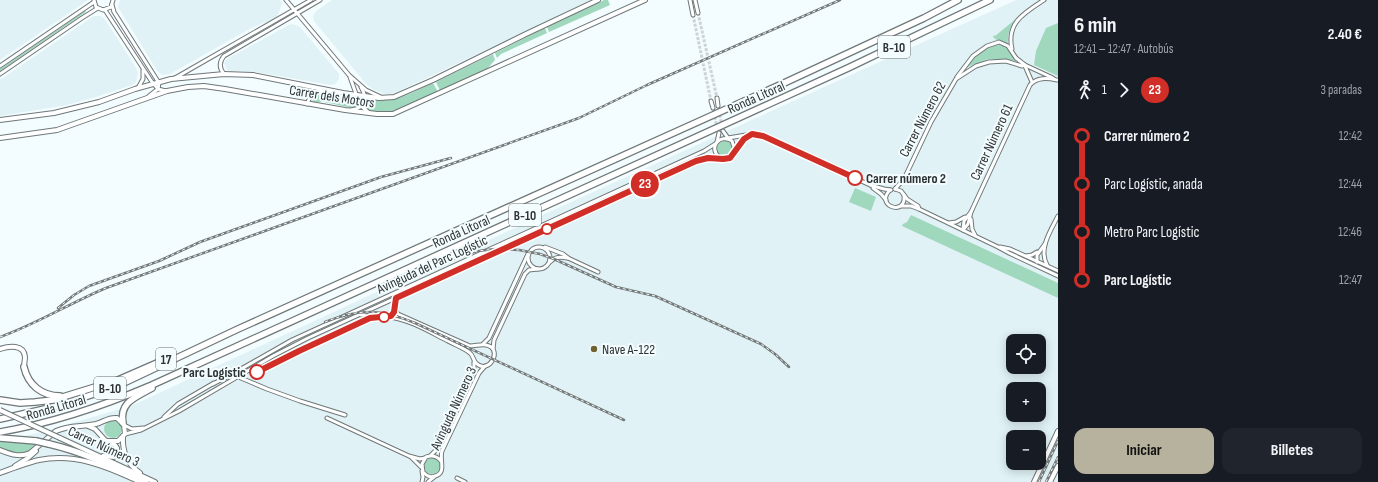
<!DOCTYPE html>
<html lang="es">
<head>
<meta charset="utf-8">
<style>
	:root { --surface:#171b24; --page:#20242c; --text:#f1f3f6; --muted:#9ea1a6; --accent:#b6b29d }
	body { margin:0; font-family:"Sofia Sans Condensed",sans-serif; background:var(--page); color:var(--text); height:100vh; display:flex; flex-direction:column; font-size:15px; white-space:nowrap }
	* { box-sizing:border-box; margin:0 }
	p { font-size:13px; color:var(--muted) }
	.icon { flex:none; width:22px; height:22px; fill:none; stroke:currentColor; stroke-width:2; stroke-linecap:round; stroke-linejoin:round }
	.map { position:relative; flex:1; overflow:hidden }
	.panel { display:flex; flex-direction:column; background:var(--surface); width:320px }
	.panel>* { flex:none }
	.badge { padding:0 8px; border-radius:13px; font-size:14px; line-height:26px }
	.buttons { position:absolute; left:1006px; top:334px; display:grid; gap:8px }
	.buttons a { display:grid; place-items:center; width:40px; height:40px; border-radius:8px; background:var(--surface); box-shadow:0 2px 10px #0003; font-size:20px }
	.map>.badge { position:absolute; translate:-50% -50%; box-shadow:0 0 0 2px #fff }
	.legs { display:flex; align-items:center; gap:6px; height:44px; padding:0 16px; font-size:13px }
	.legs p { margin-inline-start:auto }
	.summary { display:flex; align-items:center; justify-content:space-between; height:68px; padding:0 16px }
	h1 { font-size:22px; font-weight:700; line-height:30px }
	.primary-button { display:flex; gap:8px; margin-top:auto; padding:8px 16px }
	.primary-button a { flex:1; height:46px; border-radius:12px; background:var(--accent); color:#111; font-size:16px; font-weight:700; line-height:46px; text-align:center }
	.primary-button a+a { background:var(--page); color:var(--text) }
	ul { padding:0 16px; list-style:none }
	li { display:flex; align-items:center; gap:14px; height:48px; font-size:15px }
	li i { display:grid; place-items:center; width:6px; height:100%; margin:0 5px; background:currentColor }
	li i::after { content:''; width:10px; height:10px; margin:-5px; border:3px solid; border-radius:50%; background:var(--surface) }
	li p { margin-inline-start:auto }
	li:first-child i { background:linear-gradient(#0000 50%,currentColor 0) }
	li:last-child i { background:linear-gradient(currentColor 50%,#0000 0) }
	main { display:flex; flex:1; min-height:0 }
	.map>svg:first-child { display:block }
</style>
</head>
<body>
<main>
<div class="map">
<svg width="1058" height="482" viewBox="0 0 1058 482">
	<rect width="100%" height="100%" fill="#f3fcfe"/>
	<g fill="#e0f2f5" fill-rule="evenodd">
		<polygon points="0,0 88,0 0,60"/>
		<polygon points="120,0 280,0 282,3 277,18 251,28 170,74 163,75 158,72 118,7"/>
		<polygon points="332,0 592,0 399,91 391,94 385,94 374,90 367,85 314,21 313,16 316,11"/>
		<path d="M1016,0H1058V482H0V440L34,434L131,406L558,208ZM1013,341H1039V367H1013ZM1013,389H1039V415H1013ZM1013,437H1039V463H1013Z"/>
		<polygon points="94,16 100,16 104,18 136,68 138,73 136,82 132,85 99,96 67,105 0,116 0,80"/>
		<polygon points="293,24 300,27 339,74 339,79 335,84 330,85 256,72 232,71 227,70 224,63 227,59 289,25"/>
	</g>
	<g fill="#9fd8bd">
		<polygon points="604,0 608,0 610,5 549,32 547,27"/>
		<polygon points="85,11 86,12 0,71 0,69"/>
		<path d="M1017,18C1010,26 1007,34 1008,44C1004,42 996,41 993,37L994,35L995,36Z"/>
		<polygon points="1058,23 1058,76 1034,65 1036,51 1046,28"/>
		<polygon points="545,28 547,33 501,54 497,58 495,53"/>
		<path d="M996,45C1007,45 1011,52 1015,61L1006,59H988L965,68C974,57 982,49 996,45Z"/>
		<polygon points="493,54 495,60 487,69 440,91 436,82"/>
		<path d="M433,83L438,92C416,102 386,123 363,107L366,99C395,104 408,94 433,83Z"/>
		<polygon points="321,93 346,97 350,96 355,97 359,106 352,108 324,102 312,102 314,98"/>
		<circle cx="725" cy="149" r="8"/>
		<polygon points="855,188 876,197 871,211 849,202"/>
		<polygon points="911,215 1058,283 1058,298 902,226 903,224 907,222"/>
		<circle cx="113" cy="429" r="9"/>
		<path d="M0,441H16L37,444C25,457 15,454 0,448Z"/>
		<circle cx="432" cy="466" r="8"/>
	</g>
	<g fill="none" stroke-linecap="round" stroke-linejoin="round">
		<g stroke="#ccd4d5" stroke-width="3" stroke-dasharray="3 1.5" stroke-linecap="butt">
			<polyline points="698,13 717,98"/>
			<polyline points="693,15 711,101"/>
			<polyline points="718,106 723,131"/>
			<polyline points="713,108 717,128"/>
		</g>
		<g stroke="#6f7778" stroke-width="5">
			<g id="street">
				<polyline points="94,0 96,7 103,10 111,7 113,0"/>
				<polyline points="286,0 349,75 366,90 383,98"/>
				<polyline points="690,0 693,15"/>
				<polyline points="695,0 698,13"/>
				<polyline points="112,5 114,12 159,83 158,89 149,96"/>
				<polyline points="105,10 152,82 158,89 166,91"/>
				<path d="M1012,49C1006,23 1024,13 1044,0"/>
				<polyline points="0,66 94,2"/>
				<polyline points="1025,66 1032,82"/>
				<polyline points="0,74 82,18 98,8"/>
				<path d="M224,74C219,68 219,62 224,56L320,0"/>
				<polyline points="350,77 360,105 368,112"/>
				<polyline points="957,77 973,56 987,46 999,42 1008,46 1016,58 1025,65 1053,78"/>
				<polyline points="175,78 311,0"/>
				<polyline points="138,88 143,79 143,70"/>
				<polyline points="717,98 718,106"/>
				<polyline points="711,101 713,108"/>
				<polyline points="307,104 310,97 324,89"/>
				<path d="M351,110C366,108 368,99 361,87"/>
				<polyline points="723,131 728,138"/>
				<polyline points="728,138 746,135 763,136 870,185 884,189 891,190"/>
				<polyline points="717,142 719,133"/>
				<path d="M719,157C708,147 720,133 732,141L735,150"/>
				<polyline points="873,188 881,194 886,200"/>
				<polyline points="895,189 904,179 931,122 956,79 976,66 989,62 1006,61 1022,66 1025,65"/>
				<polyline points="895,189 901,191 907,199 918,206 919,209"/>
				<path d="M890,190C874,206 907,217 904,195"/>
				<polyline points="901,206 911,206 919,209 998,247 1009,253 1058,276"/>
				<polyline points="971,219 972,229 975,235"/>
				<polyline points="949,223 956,222 965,217"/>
				<polyline points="963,229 964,221 971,212"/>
				<path d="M963,230L968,224L971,212L1030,85C1037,77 1047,78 1057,80"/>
				<circle cx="539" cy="258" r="11"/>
				<polyline points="545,247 563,254 568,258 598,272"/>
				<polyline points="1000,247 1010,249 1058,271"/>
				<polyline points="1026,256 1032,255 1037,252"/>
				<path d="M550,262C555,256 561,257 568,258"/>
				<polyline points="1037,262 1037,255 1045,244"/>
				<path d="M1047,265C1038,249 1051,230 1058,216"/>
				<path d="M361,315C365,315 369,317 373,317C378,317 383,316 388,317C409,319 430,332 448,341C455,345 464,348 470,353C473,355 473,360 476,363C489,376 504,348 486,345C480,344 476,346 470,346L398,314L395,310"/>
				<path d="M388,316C397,314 394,305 396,298"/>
				<polyline points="483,344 489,338 528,254"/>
				<polyline points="493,349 494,340 525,274 529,270 538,269"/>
				<polyline points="239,375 241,378 267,389 300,401 345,415"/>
				<polyline points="213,384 234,373 238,373 241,369 292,340 704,151 715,144"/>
				<polyline points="164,417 178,404 214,383"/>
				<polyline points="327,418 409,456 420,459 425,458"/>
				<polyline points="124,425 132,429 143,428"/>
				<polyline points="125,434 141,430 179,411 273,356 308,338 696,161 708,157 723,159 730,158 732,156 742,141 752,135"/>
				<polyline points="431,455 437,449 474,369 474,362"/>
				<polyline points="411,457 421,467"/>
				<path d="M441,461C437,456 432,455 426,457L422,464L423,472C427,476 430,478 435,476C447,473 439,460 442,451L479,373L485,366"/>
				<polyline points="457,478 465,482"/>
				<polyline points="422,482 423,477 422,471"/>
				<polyline points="428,482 434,477"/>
			</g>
		</g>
		<g stroke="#6f7778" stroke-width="6">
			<g id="secondary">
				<polyline points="0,120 54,113 99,102 135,89 171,79 224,74 253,75 343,93 379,98 394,97 433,80 526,34 598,0"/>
				<polyline points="0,138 57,130 167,91 188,87 204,86 225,89 345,110 377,114 393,114 645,0"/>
				<path d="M0,349C9,346 24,344 25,357C25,360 24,364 24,367"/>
				<polyline points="88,426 95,429 105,440 115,445 117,448 117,452 114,457 103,456"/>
				<path d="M123,436C122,452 127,464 140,473"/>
				<polyline points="60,438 155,482"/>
				<path d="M0,450C10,454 20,458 30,453L56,431C69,425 82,427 96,424C104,422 108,417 117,418L124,425L125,434L118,441H108"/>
				<polyline points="15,466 28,458 36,451"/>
				<path d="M0,473C13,468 26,463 39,460C75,453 106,466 138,481"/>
				<polyline points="1034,482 1058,431"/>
				<polyline points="1050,482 1058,466"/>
			</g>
		</g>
		<g stroke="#6f7778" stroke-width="8">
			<g id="highway">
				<path d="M24,367C28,385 42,396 60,396"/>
				<polyline points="0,400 20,403 35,402 53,400 118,380 157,363"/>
				<polyline points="0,419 58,406 100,392 126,382 238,329 782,84 924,18 958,0"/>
				<path d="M123,423C119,402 136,397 152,388"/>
				<path d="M0,432C53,423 103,406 152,385L848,68L990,0"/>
				<polyline points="0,438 36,441"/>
				<path d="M49,444C84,452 114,467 146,482"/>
			</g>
		</g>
		<use href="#street" stroke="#fff" stroke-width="3"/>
		<use href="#secondary" stroke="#fff" stroke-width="4"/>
		<use href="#highway" stroke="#fff" stroke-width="5.5"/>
		<g stroke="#737879" stroke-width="2.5">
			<g id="rail">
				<polyline points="446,261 477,251 496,249 519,250 540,254 554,259 616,287 655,296 761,344 775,354 789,367"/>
				<polyline points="58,308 74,295 89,286 159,261 200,242 381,177 451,158"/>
				<path d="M325,322C360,308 381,309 415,323L624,420"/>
				<path d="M0,337C37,324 70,303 106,288L579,118L647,85L840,0"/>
				<polyline points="1039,482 1058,441"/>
				<polyline points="1046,482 1058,457"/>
			</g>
		</g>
		<use href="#rail" stroke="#f3fcfe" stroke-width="1" stroke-dasharray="3" stroke-linecap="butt"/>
		<g stroke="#6f7778" stroke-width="6" stroke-linecap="butt">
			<polyline id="secondary-bridge" points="0,410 60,438"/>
		</g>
		<g stroke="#6f7778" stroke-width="8" stroke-linecap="butt">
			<polyline id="highway-bridge" points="36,441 49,444"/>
		</g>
		<use href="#secondary-bridge" stroke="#fff" stroke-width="4"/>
		<use href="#highway-bridge" stroke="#fff" stroke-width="5.5"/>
	</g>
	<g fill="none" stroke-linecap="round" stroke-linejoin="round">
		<g stroke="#fff" stroke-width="9">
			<polyline id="line-1" points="257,372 299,351 370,318 391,316 394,312 396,298 696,161 708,158 723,159 730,158 744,139 752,134 763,136 855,178"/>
		</g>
		<use href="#line-1" stroke="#d02e26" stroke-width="6"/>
	</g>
	<g fill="#fff" stroke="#d02e26" stroke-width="2">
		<circle cx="855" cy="178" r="7"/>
		<circle cx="547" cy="229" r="5"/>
		<circle cx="384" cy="317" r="5"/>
		<circle cx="257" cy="372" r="7"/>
	</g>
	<circle fill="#6e6330" stroke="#f3fcfe" stroke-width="1.5" cx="594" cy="349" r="4"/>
	<g text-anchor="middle" stroke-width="4" stroke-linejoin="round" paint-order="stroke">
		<g fill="#f3fcfe" stroke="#6a6f70" stroke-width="1">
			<rect x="878" y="36" width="32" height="22" rx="3"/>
			<rect x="509" y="204" width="32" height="22" rx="3"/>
			<rect x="156" y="348" width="20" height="22" rx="3"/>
			<rect x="94" y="377" width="32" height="22" rx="3"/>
		</g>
		<g font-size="13" font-weight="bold" fill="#2f3233">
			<text x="894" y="52">B-10</text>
			<text x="525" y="220">B-10</text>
			<text x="166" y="364">17</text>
			<text x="110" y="393">B-10</text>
		</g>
		<g font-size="14" fill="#2f3233" stroke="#f3fcfe">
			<text transform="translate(332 96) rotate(9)" y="5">Carrer dels Motors</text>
			<text transform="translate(756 97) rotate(-24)" y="5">Ronda Litoral</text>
			<text transform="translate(922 119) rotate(-62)" y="5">Carrer Número 62</text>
			<text transform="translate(991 142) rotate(-65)" y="5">Carrer Número 61</text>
			<text transform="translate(461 231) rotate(-24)" y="5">Ronda Litoral</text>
			<text transform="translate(432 264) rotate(-25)" y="5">Avinguda del Parc Logístic</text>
			<text transform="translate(56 407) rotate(-16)" y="5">Ronda Litoral</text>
			<text transform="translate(453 408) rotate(-65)" y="5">Avinguda Número 3</text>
			<text transform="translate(104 446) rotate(25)" y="5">Carrer Número 3</text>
		</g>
		<g font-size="14" font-weight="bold" fill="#2f3233" stroke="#f3fcfe" text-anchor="start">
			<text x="866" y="183">Carrer número 2</text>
			<text x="246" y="377" text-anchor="end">Parc Logístic</text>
		</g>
		<g font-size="14" fill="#2f3233" stroke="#f3fcfe" text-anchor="start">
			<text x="602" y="354">Nave A-122</text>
		</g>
	</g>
</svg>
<div class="buttons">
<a><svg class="icon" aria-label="locate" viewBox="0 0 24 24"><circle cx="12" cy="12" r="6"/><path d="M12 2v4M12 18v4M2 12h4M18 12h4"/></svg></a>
<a>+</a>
<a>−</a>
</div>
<b class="badge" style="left:645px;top:184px;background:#d02e26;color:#fff">23</b>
</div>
<section class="panel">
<div class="summary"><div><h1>6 min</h1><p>12:41 – 12:47 · Autobús</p></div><b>2.40 €</b></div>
<div class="legs"><svg class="icon" aria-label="walk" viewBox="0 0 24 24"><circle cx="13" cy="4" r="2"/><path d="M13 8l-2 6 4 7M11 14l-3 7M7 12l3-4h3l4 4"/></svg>1<svg class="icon" aria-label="forward" viewBox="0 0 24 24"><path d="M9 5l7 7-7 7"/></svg><b class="badge" style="background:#d02e26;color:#fff">23</b><p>3 paradas</p></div>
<ul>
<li><i style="color:#d02e26"></i><b>Carrer número 2</b><p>12:42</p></li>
<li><i style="color:#d02e26"></i><span>Parc Logístic, anada</span><p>12:44</p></li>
<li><i style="color:#d02e26"></i><span>Metro Parc Logístic</span><p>12:46</p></li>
<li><i style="color:#d02e26"></i><b>Parc Logístic</b><p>12:47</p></li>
</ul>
<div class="primary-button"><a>Iniciar</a><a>Billetes</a></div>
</section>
</main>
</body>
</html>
